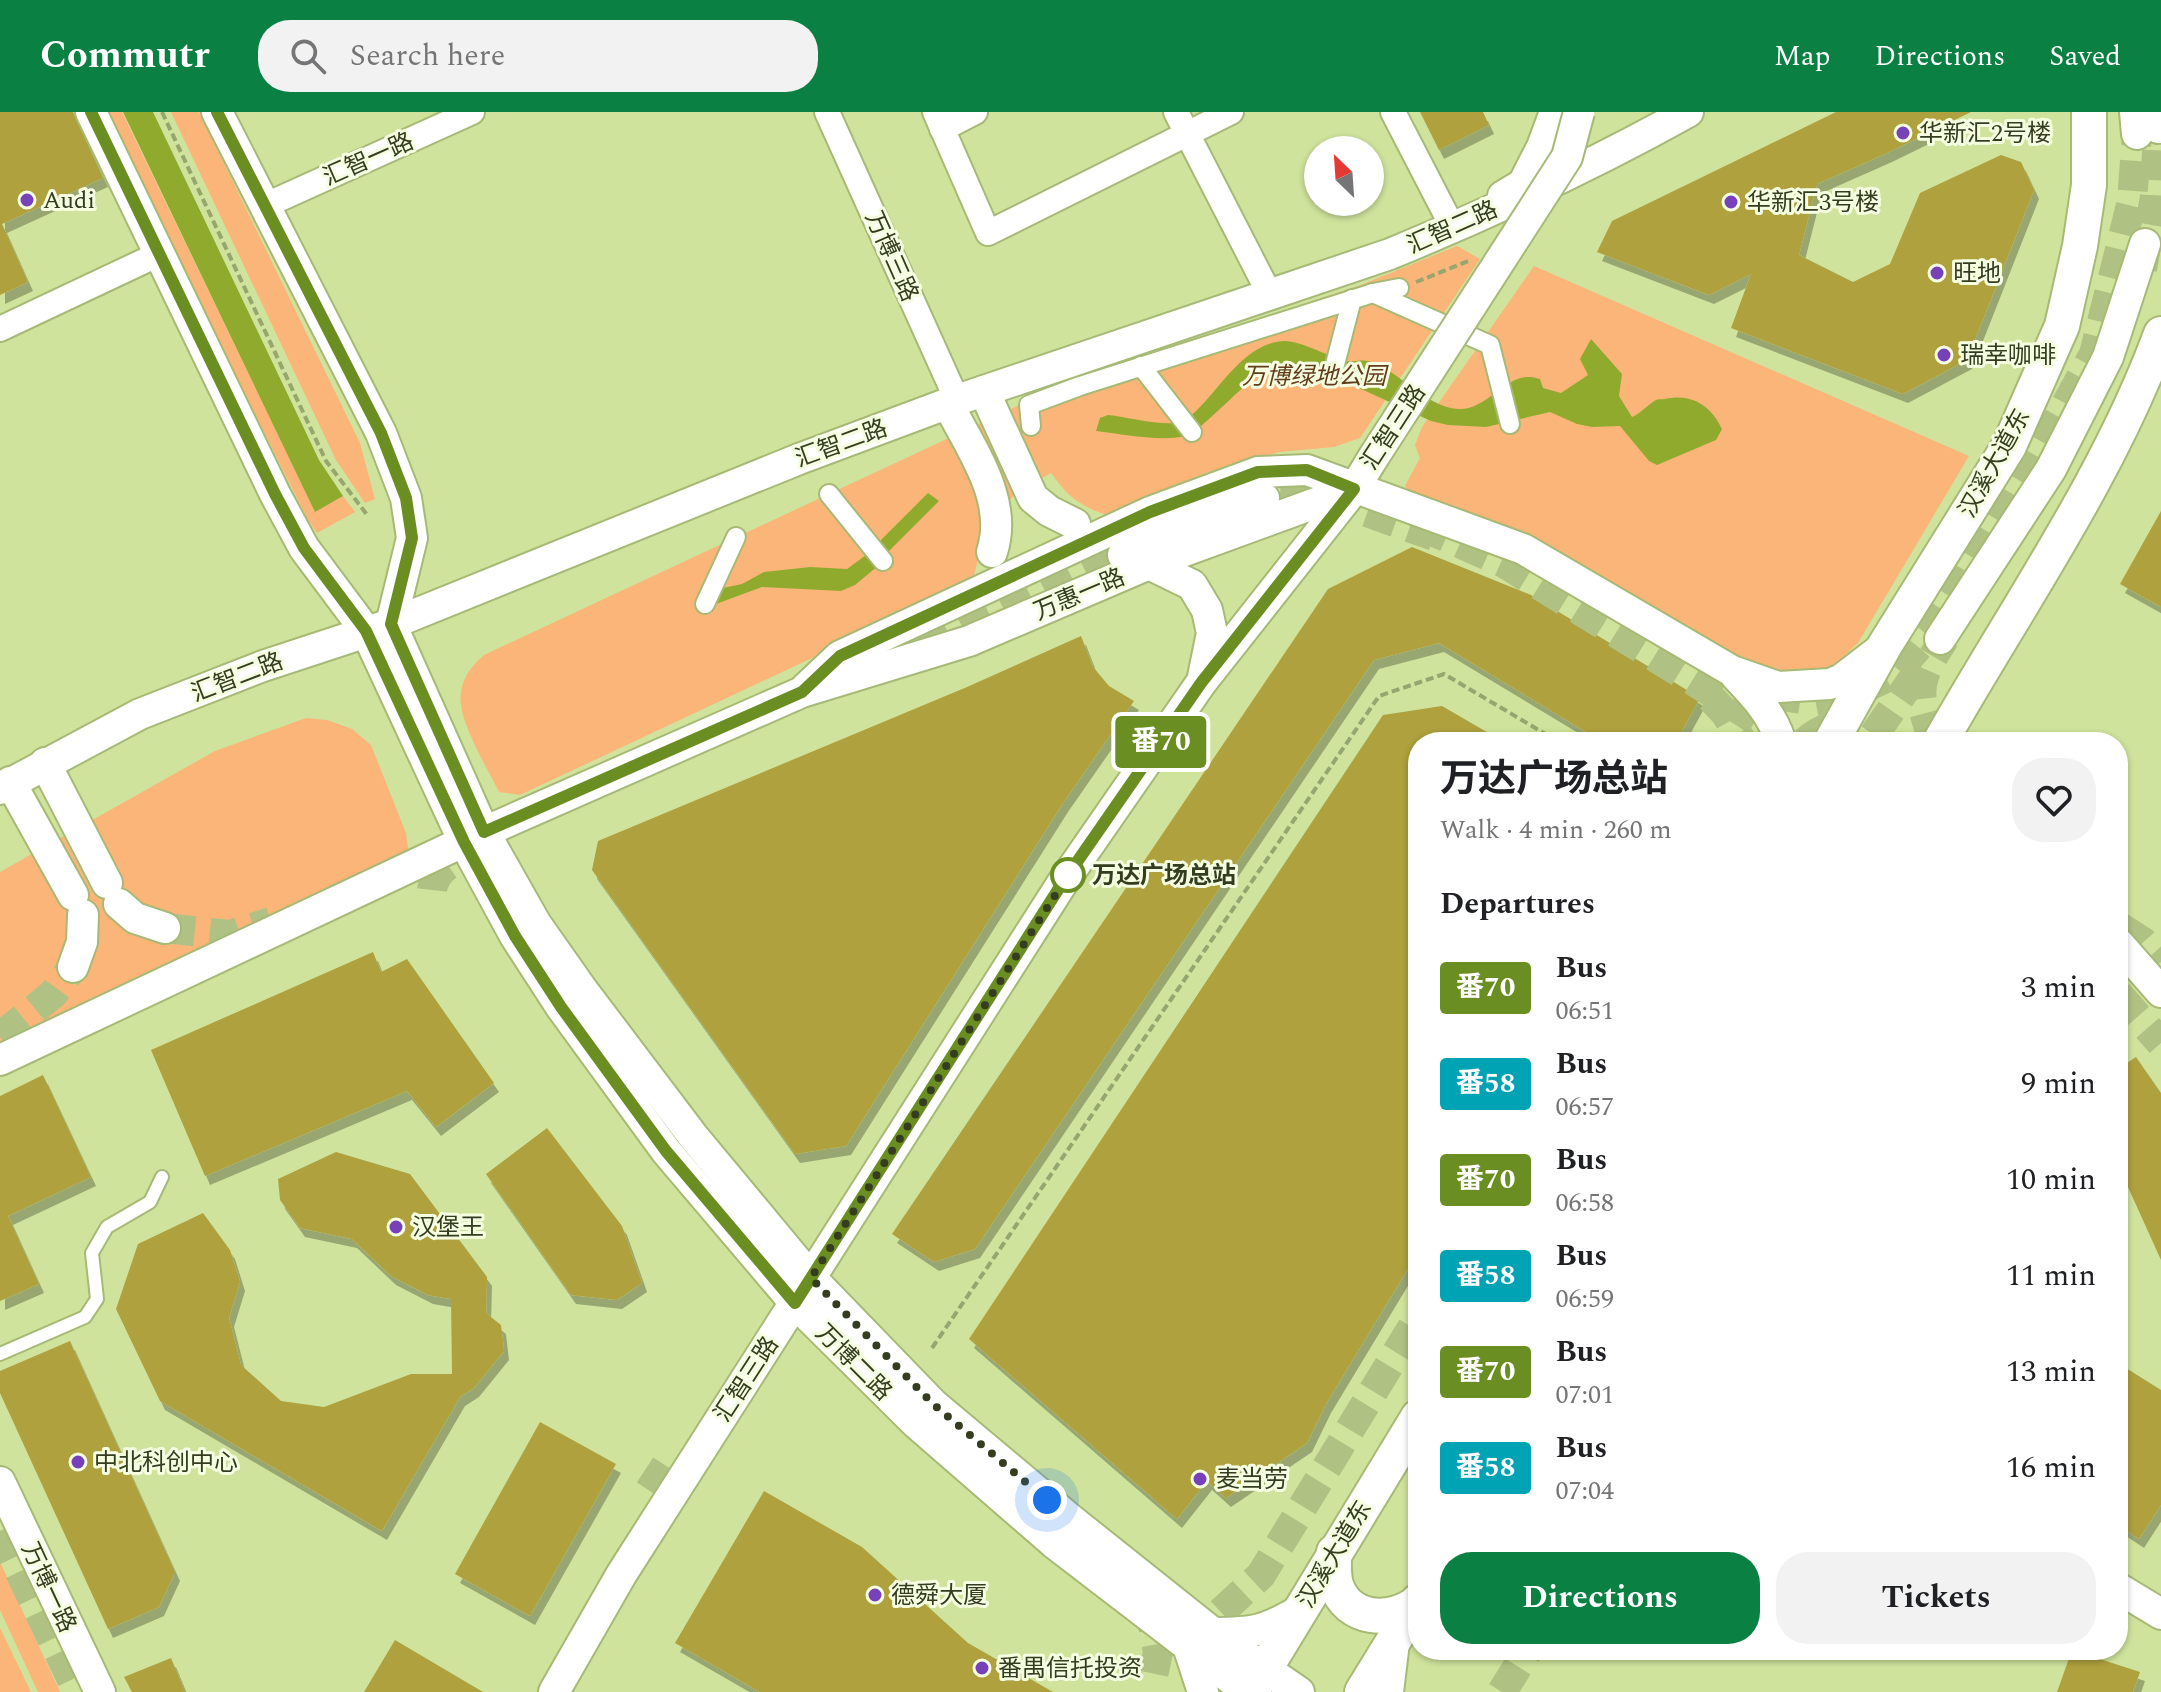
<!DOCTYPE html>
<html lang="en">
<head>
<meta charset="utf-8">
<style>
	:root { --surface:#fff; --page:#f2f2f2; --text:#202124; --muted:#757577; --accent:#0b8043 }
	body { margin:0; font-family:Spectral,"Noto Sans SC",serif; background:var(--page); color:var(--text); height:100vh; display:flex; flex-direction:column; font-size:30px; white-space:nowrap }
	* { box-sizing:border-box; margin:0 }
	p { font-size:26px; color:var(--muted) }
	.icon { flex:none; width:44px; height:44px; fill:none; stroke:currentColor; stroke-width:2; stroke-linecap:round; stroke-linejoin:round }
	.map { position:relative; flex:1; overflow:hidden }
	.details { position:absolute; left:1408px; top:620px; width:720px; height:928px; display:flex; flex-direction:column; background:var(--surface); border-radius:32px; box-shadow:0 2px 6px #0004 }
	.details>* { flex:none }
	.badge { padding:0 16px; border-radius:6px; font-size:28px; line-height:52px }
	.needle { width:52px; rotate:335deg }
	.tools { position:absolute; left:1304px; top:24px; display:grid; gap:16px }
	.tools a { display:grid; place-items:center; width:80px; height:80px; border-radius:50%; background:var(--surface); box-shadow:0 2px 6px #0004; font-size:40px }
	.you { position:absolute; width:40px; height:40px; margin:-20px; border:6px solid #fff; border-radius:50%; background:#1a73e8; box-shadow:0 0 0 12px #1a73e833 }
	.map>.badge { position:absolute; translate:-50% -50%; box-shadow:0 0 0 4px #fff }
	h2 { padding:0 32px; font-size:30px; line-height:72px }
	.round { display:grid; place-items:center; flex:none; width:84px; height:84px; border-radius:32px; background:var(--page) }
	.overview { display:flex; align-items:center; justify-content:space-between; height:136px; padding:0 32px }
	h1 { font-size:38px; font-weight:700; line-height:60px }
	.button { display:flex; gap:16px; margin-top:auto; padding:16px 32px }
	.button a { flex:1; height:92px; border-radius:32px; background:var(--accent); color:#fff; font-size:32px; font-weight:700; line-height:92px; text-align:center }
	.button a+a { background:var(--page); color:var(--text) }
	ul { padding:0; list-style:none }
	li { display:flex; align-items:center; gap:24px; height:96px; padding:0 32px }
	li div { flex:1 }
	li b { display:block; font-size:30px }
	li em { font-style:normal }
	li .badge { min-width:88px; font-weight:700; text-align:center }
	header { display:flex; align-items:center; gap:48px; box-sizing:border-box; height:112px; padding:0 40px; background:var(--accent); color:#fff }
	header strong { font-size:38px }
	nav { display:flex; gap:44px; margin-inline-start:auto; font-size:28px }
	.search { width:560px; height:72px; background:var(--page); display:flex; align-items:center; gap:20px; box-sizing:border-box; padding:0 28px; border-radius:32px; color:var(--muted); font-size:30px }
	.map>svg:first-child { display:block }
</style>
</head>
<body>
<header>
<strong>Commutr</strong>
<div class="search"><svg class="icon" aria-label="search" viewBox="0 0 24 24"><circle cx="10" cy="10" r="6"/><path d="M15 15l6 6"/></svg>Search here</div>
<nav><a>Map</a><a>Directions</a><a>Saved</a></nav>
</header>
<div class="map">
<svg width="2161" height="1580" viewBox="0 0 2161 1580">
	<defs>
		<filter id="shadow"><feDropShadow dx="5" dy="9" stdDeviation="0" flood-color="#0004"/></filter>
	</defs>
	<rect width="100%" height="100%" fill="#cfe39c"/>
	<g fill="#fbb579">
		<polygon points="104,0 122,0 315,399 343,384 355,400 317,421 307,406"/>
		<polygon points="171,0 199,0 360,331 375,387 365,391 336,348"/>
		<path d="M1457,134L1480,147L1360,326L1334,335L1280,340L1208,360L1108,404C1078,392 1070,387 1051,361L1016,381L987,413L972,471L520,683L499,680C487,655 456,606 461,580C463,564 473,553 484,543L1073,268L1358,174Z"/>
		<polygon points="1534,154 1969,344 1858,531 1829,558 1772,571 1415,391 1405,374 1420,346 1415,333 1422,315"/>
		<polygon points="306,606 327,608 352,617 371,633 406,721 409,742 401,755 0,931 0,760 215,639"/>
		<polygon points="0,1450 60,1580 38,1580 0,1498"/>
		<polygon points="0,1516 31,1580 0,1580"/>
	</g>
	<g fill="#90aa2e">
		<polygon points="123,0 153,0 319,348 343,384 315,400"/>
		<path d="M1591,227L1622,262L1619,284L1632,305C1641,301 1645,295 1653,290C1658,286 1659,288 1665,287C1691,281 1711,293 1722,317L1716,328L1657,353L1649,349L1620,314L1592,315L1577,312L1550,300L1486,315L1448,313L1431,309L1311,254C1263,246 1244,277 1210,306C1203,312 1194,322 1185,324C1160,330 1122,322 1096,319L1100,306L1108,303C1127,305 1157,313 1175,311C1207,307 1234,230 1285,229C1301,229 1327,244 1343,248C1351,251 1360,247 1368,249C1398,257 1425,295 1458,297C1490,299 1508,255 1540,267L1543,276L1561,281L1588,263L1580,247Z"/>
		<polygon points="928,381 939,389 886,442 877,432"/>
		<polygon points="866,443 878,454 855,473 841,479 762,475 716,492 718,477 742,472 764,460 810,455 847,457"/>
	</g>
	<g fill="#afa13e" filter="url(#shadow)">
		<polygon points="0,0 73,0 103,66 2,112 28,170 0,183"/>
		<polygon points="1420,0 1483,0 1489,13 1439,38"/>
		<polygon points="1836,0 1971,0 1887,41 1817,72 1799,143 1853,170 1890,152 1920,81 2001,43 2021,50 2034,78 1967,248 1903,282 1731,216 1751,162 1709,183 1597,140 1612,109"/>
		<polygon points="2161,399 2161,495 2120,472"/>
		<polygon points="1412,435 1531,483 1700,586 1676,630 1603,630 1439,531 1374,548 975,1137 934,1150 892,1122 1328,477"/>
		<polygon points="1081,524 1093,555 1109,574 1134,589 1063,691 846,1034 795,1042 592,758 598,729 967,575"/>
		<polygon points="1442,594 1504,630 1418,630 1418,1140 1326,1292 1307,1331 1226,1386 1207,1369 1177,1407 969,1227 1383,603"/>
		<polygon points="373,840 381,860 407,847 494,971 436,1015 407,979 205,1064 151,938"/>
		<polygon points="2136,945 2161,981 2161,1148 2118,1053 2118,957"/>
		<polygon points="43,963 91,1065 8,1104 39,1172 0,1189 0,984"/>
		<polygon points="547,1016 622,1114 642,1171 617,1188 571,1183 486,1062"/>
		<polygon points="336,1040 410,1062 487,1165 486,1201 501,1213 504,1239 474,1276 460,1285 382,1419 160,1289 116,1197 138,1132 203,1101 230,1138 240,1170 229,1206 241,1253 281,1289 324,1295 411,1262 452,1262 451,1187 428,1183 391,1164 352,1127 300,1116 280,1088 278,1067"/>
		<polygon points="70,1229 175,1460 159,1495 108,1517 0,1281 0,1259"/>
		<polygon points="2118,1251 2161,1278 2161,1393 2139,1427 2118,1413"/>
		<polygon points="540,1310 616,1352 530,1504 455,1462"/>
		<polygon points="764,1379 862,1435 968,1531 1053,1580 760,1580 675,1531"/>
		<polygon points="395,1528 483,1580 364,1580"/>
		<polygon points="2072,1538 2140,1560 2133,1580 2057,1580"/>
		<polygon points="171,1546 185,1580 132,1580 124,1565"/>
	</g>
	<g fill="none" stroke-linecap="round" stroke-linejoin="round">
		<g stroke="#b0c283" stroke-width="30" stroke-dasharray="30 15" stroke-linecap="butt">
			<polyline points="2142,157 2155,85 2158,16"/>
			<polyline points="1325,385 1434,424"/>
			<polyline points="1236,386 1281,373 1332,379 1349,384"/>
			<polyline points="1419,413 1504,451 1785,626"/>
			<polyline points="922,535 1146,419"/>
			<polyline points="1771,582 1814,589 1854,581 1896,561 1931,520 2034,350 2094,242 2132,89 2137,22"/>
			<polyline points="1711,586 1726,602 1742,630"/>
			<polyline points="1874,623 1921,555"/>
			<path d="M1805,630C1820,617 1837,610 1856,615"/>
			<path d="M1934,630C1916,580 1915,571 1945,526"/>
			<path d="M432,778C435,754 461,746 480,737"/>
			<polyline points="2118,814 2143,830 2161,850"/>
			<polyline points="165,816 230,823 271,810"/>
			<polyline points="2118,882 2161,931"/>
			<polyline points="0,925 53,882 73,855"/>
			<polyline points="645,1358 685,1384"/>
			<polyline points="0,1419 78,1580"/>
			<polyline points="1140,1493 1151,1502 1158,1540 1153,1564"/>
			<polyline points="1188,1531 1261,1463 1418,1206"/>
			<polyline points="1502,1580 1528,1538"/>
		</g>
		<g stroke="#a7ba75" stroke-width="16">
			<polyline id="service" points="0,1242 85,1205 97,1187 92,1141 107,1115 150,1090 162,1065"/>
		</g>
		<g stroke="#a7ba75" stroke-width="22">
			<g id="pedestrian">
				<polyline points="1373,181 1490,233 1510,312"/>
				<polyline points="1141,254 1192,320"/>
				<polyline points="1332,264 1352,187"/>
				<polyline points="1031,314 1029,293 1080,274 1373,181 1399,176"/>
				<polyline points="829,382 883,449"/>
				<polyline points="705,492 736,425"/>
			</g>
		</g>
		<g stroke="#a7ba75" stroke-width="28">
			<g id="minor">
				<polyline points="827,0 957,288"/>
				<polyline points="935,0 988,121 1231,0"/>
				<polyline points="1176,0 1270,183"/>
				<polyline points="1393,0 1453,116"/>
				<polyline points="942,17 975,0"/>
				<polyline points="264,94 472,0"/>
				<polyline points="0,217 159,142"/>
			</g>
		</g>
		<g stroke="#a7ba75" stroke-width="34">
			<g id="tertiary">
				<polyline points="91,0 275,382 304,436 366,519 464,730 515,824 561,895 666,1039 795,1191 917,1312 1054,1431 1248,1580"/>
				<polyline points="217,0 381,321 406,386 412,426 391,512 484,720 536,812 581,876 693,1024 811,1166 933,1292 1070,1407 1213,1521 1299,1580"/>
				<polyline points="2135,0 2137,22"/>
				<polyline points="2156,0 2158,16"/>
				<polyline points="1503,84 1523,72 1542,35 1555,0"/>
				<polyline points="984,279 1033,386 1049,399 1075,412"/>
				<path d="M948,292C971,337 1009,388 992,440"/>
				<polyline points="1123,443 1171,420 1264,386"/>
				<polyline points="1149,452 1192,473 1207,498 1212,521 1203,565"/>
				<polyline points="1940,527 2051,357 2108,245 2145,132"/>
				<path d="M1736,564C1756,585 1772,602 1781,630"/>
				<polyline points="806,576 840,544 1150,400 1258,360 1307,358 1523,437 1732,559 1778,575 1830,572 1842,567 1881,537"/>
				<polyline points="45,651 107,771"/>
				<polyline points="10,670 73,783"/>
				<path d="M0,677L140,602L263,554L391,512L799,347L957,288L1390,142C1492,100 1591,54 1688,0"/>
				<polyline points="119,792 135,806 165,816"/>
				<polyline points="2118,831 2161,880"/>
				<polyline points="73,855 82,830 83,803"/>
				<polyline points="0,948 484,720 802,580 969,529 1149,452 1354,377"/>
				<polyline points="0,1370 100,1580"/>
				<polyline points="2118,1476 2161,1502"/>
				<path d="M1213,1521C1254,1521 1265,1519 1300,1498"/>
				<polyline points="1189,1537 1203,1580"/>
				<polyline points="554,1580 621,1463 1061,773 1201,571 1354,377 1373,346"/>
				<polyline points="1388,1580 1394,1530"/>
			</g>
		</g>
		<g stroke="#a7ba75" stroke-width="38">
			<g id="secondary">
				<polyline points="1831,630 1885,533 2009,334 2062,214 2080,134 2089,73 2089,0"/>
				<path d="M1940,630C2016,496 2108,366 2161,222"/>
				<path d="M1334,1440C1334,1451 1333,1462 1336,1473C1348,1509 1390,1511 1417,1491"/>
				<polyline points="1251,1580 1418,1305"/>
				<polyline points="1362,1580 1418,1489"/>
			</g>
		</g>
		<g stroke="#97a66f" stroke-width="4" stroke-dasharray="8 4" stroke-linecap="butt">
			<polyline points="162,0 326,349 368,404"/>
			<polyline points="1416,170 1471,148"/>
			<polyline points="932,1236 1379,584 1444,562 1559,630"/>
		</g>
		<use href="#service" stroke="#fff" stroke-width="12"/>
		<use href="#pedestrian" stroke="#fff" stroke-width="18"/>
		<use href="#minor" stroke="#fff" stroke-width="24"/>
		<use href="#tertiary" stroke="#fff" stroke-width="30"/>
		<use href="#secondary" stroke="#fff" stroke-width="34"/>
		<g stroke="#a7ba75" stroke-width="34" stroke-linecap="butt">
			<polyline id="tertiary-bridge" points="1373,346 1567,45 1579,0"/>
		</g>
		<use href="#tertiary-bridge" stroke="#fff" stroke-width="30"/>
	</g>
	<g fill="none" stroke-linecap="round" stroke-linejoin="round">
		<g stroke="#fff" stroke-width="18">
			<polyline id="line" points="91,0 275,382 304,436 366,519 464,730 515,824 561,895 666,1039 795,1191 1061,773 1201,571 1354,377 1307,358 1258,360 1150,400 840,544 802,580 484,720 391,512 412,426 406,386 381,321 217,0"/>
		</g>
		<use href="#line" stroke="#6b8e23" stroke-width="12"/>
		<polyline stroke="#353d20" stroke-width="8" stroke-dasharray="0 14.4" points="1047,1388 933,1292 811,1166 1068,763"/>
	</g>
	<g fill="#7742b9" stroke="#f6fee2" stroke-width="3">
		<circle cx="1903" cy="21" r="8"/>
		<circle cx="27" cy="88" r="8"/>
		<circle cx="1731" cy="90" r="8"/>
		<circle cx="1937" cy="161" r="8"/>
		<circle cx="1944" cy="243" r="8"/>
		<circle cx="396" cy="1115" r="8"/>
		<circle cx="78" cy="1350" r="8"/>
		<circle cx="1200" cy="1367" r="8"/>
		<circle cx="875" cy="1483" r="8"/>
		<circle cx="982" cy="1556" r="8"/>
	</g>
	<circle fill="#fff" stroke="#6b8e23" stroke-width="4" cx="1068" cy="763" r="16"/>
	<g text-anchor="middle" stroke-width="6" stroke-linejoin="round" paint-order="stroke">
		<g font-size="24" fill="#353d20" stroke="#f6fee2" text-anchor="start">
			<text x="1919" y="29">华新汇2号楼</text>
			<text x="43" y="96">Audi</text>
			<text x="1747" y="98">华新汇3号楼</text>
			<text x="1953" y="169">旺地</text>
			<text x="1960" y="251">瑞幸咖啡</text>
			<text x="412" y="1123">汉堡王</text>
			<text x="94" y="1358">中北科创中心</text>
			<text x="1216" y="1375">麦当劳</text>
			<text x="891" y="1491">德舜大厦</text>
			<text x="998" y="1564">番禺信托投资</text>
		</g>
		<g font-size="24" fill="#353d20" stroke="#f6fee2">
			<text transform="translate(368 47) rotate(-24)" y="8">汇智一路</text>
			<text transform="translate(1452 115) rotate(-24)" y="8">汇智二路</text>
			<text transform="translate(892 144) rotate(66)" y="8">万博三路</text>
			<text transform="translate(1393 315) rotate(-57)" y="8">汇智三路</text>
			<text transform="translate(841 331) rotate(-20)" y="8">汇智二路</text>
			<text transform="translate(1994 351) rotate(-61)" y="8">汉溪大道东</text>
			<text transform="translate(1079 482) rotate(-23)" y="8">万惠一路</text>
			<text transform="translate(237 565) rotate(-21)" y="8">汇智二路</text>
			<text transform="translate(854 1250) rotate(45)" y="8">万博二路</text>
			<text transform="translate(746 1267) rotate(-57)" y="8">汇智三路</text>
			<text transform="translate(1334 1442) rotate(-59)" y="8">汉溪大道东</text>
			<text transform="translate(49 1475) rotate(65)" y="8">万博一路</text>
		</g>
		<g font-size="24" font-style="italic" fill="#633d1b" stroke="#f6fee2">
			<text x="1314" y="272">万博绿地公园</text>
		</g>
		<g font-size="24" font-weight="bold" fill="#353d20" stroke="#f6fee2" text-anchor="start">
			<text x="1092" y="771">万达广场总站</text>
		</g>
	</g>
</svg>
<div class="tools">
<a><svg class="needle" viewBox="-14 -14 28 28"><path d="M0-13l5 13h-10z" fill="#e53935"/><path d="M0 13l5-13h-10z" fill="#757577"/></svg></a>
</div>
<div class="you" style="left:1047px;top:1388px"></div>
<b class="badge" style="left:1161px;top:630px;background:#6b8e23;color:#fff">番70</b>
<section class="details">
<div class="overview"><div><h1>万达广场总站</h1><p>Walk · 4 min · 260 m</p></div><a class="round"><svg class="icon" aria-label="heart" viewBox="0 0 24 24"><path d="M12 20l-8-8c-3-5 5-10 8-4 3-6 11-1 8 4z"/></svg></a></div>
<h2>Departures</h2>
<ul>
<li><span class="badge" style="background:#6b8e23;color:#fff">番70</span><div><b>Bus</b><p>06:51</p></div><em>3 min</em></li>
<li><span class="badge" style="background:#00a3b4;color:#fff">番58</span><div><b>Bus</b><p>06:57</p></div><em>9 min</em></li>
<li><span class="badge" style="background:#6b8e23;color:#fff">番70</span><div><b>Bus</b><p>06:58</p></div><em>10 min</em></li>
<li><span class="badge" style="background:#00a3b4;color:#fff">番58</span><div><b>Bus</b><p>06:59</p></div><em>11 min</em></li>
<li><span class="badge" style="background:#6b8e23;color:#fff">番70</span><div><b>Bus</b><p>07:01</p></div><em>13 min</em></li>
<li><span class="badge" style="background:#00a3b4;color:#fff">番58</span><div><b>Bus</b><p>07:04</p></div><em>16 min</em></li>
</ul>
<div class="button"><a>Directions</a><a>Tickets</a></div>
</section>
</div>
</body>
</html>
